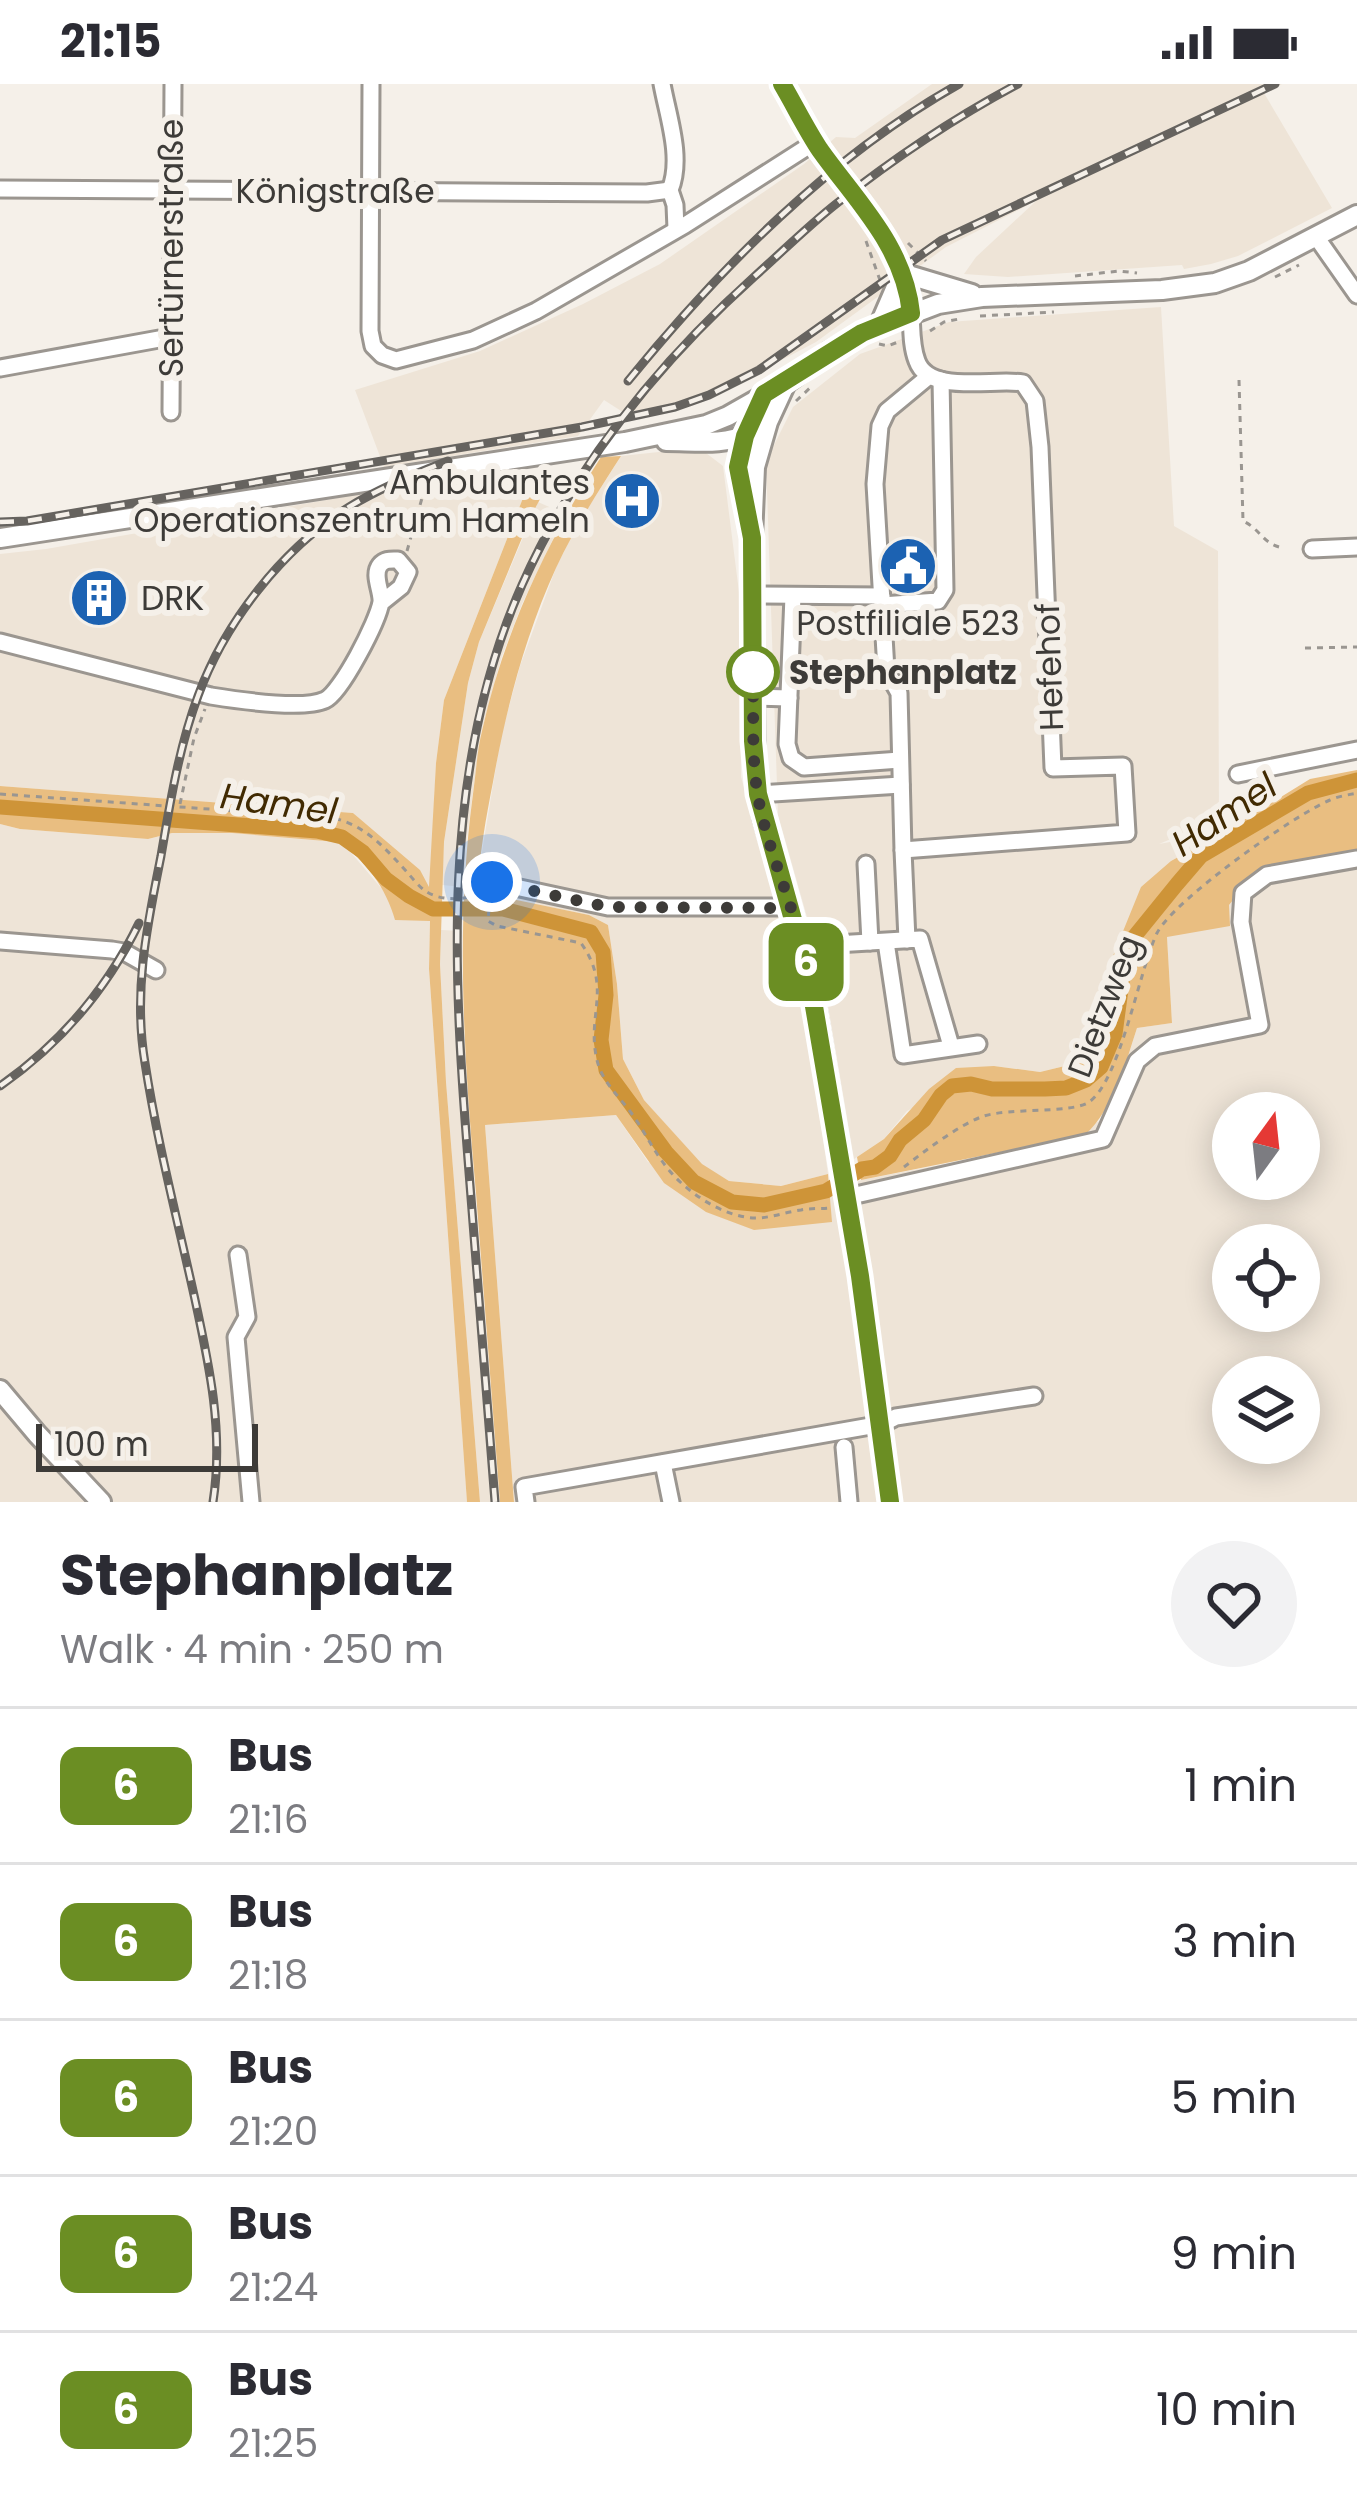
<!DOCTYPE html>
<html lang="en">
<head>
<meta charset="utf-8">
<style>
	:root { --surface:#fff; --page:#f2f2f3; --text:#2b2b33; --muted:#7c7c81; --line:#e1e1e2 }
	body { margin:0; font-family:Poppins,sans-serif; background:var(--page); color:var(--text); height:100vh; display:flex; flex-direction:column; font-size:45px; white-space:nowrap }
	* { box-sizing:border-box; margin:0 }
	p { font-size:39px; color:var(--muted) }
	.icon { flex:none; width:66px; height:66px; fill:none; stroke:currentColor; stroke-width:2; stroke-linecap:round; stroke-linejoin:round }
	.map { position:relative; height:1418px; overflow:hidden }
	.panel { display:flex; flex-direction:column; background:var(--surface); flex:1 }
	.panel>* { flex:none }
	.badge { padding:0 24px; border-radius:18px; font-size:42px; line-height:78px }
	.needle { width:78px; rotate:15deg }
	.controls { position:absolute; left:1212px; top:1008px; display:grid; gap:24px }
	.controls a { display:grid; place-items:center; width:108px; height:108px; border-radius:50%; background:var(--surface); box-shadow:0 6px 30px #0003; font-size:60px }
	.scale { position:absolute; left:36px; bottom:30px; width:222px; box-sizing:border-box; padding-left:12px; border:6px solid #3d3b38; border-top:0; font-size:33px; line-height:42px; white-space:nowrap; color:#3d3b38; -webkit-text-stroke:9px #f5f0e9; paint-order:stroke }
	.you { position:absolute; width:60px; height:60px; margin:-30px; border:9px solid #fff; border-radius:50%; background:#1a73e8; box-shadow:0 0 0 18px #1a73e833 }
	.map>.badge { position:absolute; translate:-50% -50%; box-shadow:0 0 0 6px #fff }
	.round { display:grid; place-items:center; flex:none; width:126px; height:126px; border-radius:63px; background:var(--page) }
	.headline { display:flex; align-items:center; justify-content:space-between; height:204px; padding:0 60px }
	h1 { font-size:57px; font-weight:700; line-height:90px }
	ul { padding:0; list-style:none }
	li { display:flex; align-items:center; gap:36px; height:156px; padding:0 60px; border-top:3px solid var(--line) }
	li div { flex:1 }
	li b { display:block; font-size:45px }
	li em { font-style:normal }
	li .badge { min-width:132px; font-weight:700; text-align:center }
	.status { display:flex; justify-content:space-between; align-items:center; height:84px; padding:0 60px; background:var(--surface); direction:ltr }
	.status svg { height:33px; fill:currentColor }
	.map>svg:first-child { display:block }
</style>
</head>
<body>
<div class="status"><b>21:15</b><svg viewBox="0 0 49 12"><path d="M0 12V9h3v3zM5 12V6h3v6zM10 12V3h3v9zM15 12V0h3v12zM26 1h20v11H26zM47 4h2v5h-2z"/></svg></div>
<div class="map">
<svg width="1357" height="1418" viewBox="0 0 1357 1418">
	<rect width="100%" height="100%" fill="#f5f0e9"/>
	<g fill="#eee4d7" fill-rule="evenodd">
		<polygon points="932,0 1282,0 1264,9 1332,124 1238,172 1211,180 1184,185 1182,181 1008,193 964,190 976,173 1036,117 946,163 816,258 699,319 625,338 629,332 604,316 578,352 384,383 355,306 480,267 583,220 660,180 804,80 836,53 855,54"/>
		<polygon points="1161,223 1174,442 1218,467 1219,735 1159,760 1224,748 1171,777 1104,894 1100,930 1069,981 1040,988 994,982 907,1027 884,1055 854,1075 822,886 778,731 766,377 793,323 860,270 949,238"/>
		<polygon points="687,365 706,369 723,382 740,516 741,693 802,905 828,1090 781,1102 729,1097 702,1081 644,1016 623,975 617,900 608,841 589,831 478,809 479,786 501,652 520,582 557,481 581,435 621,372"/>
		<polygon points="532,391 444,616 436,679 430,806 353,729 0,702 0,470 46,465 400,403"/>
		<polygon points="538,418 565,430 522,520 502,572 481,649 466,761 464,803 442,801 444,758 468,599 479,558"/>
		<polygon points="0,740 20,745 148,755 172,749 232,749 337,758 347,764 388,812 396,835 430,836 429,885 467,1418 0,1418"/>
		<path d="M1357,769V1418H514L485,1041L616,1031L648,1078L831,1138L830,1113L861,1096L1008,1068L1100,1037L1125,982L1137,944L1172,939L1167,853L1229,821L1258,786ZM1233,1029H1299V1095H1233ZM1233,1161H1299V1227H1233ZM1233,1293H1299V1359H1233Z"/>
		<polygon points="441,846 462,847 461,880 466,996 500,1418 480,1418 446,998 440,880"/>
	</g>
	<g fill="#e9be81">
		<path d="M621,372C598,408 574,445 556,484C525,552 506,625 493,698C486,734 479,771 478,808L589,831L608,841L617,900L623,975L644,1016L702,1080L729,1097L781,1102L828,1090L832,1138L754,1146L706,1128L664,1099L616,1031L485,1041L514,1418H500C492,1315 484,1212 476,1109C464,976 455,843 473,710C476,689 477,667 482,647C504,548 547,458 601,373Z"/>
		<path d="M554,389L531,432L479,558L468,599L444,758L440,880L446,998L480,1418H467L429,885L430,837L395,836C387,806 365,774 337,758L232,749H172L148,755L20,745L0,740V702L353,729L420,786L429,803L436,679L444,616L532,391Z"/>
		<path d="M1357,686V769L1258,786L1229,821L1230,842L1167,853L1172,939L1137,944C1125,981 1114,1024 1085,1051L861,1096L857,1073L884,1055L929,1005L956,984L994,982L1040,988L1069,981L1100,930L1104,894L1141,803L1171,777L1224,748L1310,695Z"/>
	</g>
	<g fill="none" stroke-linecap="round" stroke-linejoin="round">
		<polyline stroke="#ce9438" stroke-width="15" points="0,723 317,747 342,753 363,768 386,795 409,812 433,825 503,825 591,848 603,868 606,911 601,956 606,986 666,1068 694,1098 732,1118 764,1121 826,1107 862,1085 875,1083 890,1072 900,1056 924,1036 941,1011 952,1002 971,1000 992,1005 1045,1005 1066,1004 1086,996 1101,983 1115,950 1124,883 1134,853 1177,800 1201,772 1308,709 1357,696"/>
		<g stroke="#9b9690" stroke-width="21">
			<g id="minor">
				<polyline points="371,0 370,247 373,262 382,271 396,276 473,256 536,227 685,141 815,58"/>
				<path d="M662,0C668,33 683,74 670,106"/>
				<polyline points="0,105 647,109 670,106"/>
				<polyline points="670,106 675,121 676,145"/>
				<polyline points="1317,154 1357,211"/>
				<path d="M911,229C912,244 911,262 917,277C929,311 994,294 1023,299L1035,317L1040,363L1053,684L1123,682L1127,749L903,766L899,609L886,586L875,400L880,342L887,327L928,293"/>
				<polyline points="0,284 170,253"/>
				<polyline points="171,328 173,0"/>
				<polyline points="1312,465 1357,463"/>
				<polyline points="753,511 882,512"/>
				<polyline points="793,512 787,660 791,674 804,683 900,676"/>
				<polyline points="882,521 938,517 945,506 941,296"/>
				<path d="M0,558L211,612C236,616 303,626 325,616C341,609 378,537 381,518C382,507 372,491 380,481C385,475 391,476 398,476L408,488L401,503L381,519"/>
				<polyline points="753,613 789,614"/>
				<polyline points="1238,690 1357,666"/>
				<polyline points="758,710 901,701"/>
				<polyline points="903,766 907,856"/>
				<polyline points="866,780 870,858"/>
				<polyline points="492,798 608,823 791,823"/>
				<polyline points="0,857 112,866 124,868 156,886"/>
				<polyline points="886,858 903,971 978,960"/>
				<polyline points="802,862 920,855 951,962"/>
				<polyline points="847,1113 1103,1055 1137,977 1155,962 1260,941 1241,838 1243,809 1267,791 1357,775"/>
				<polyline points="238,1171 247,1233 236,1253 251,1418"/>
				<polyline points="844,1363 849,1418"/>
				<polyline points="663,1379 671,1418"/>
				<polyline points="526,1418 524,1403 882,1340 896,1333 1034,1312"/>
			</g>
		</g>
		<g stroke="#9b9690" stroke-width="24">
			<g id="major">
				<path d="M782,0C795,22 806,45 820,66C857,117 905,162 911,229"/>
				<polyline points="902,189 972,210"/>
				<polyline points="879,242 902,189"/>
				<polyline points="786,299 768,338 755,383 752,454 755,685 763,733 802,862 816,927 860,1192 890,1418"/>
				<path d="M666,357C696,357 723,362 750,349"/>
				<path d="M746,425C737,376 736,360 762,315"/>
				<polyline points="0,454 625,358 706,341 728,332 786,299 829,268 862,249 938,220 982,213 1162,206 1215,199 1249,187 1357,131"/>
				<polyline points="0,1306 37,1350 101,1418"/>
			</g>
		</g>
		<g stroke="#9a9691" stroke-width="3" stroke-dasharray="6 6" stroke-linecap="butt">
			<polyline points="866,157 881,199"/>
			<polyline points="908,159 926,177"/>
			<polyline points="1075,192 1119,187 1137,189"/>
			<polyline points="1275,193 1299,181"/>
			<polyline points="980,232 1054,228"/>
			<polyline points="930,247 944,238 959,235"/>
			<polyline points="879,260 888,262 898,258"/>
			<path d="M1239,296L1243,437C1260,445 1262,458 1279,463"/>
			<polyline points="796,317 811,303"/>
			<polyline points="407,467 424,407"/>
			<polyline points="1305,564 1357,563"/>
			<path d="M0,710L333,734C365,741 385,764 407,788C413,795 420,804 427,808C443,818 466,815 482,810"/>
			<polyline points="180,720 194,654 205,625"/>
			<path d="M490,814L488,837L497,842L581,859C613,904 586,931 597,976C602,998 619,1012 632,1030C643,1045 651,1062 662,1077C681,1105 721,1133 755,1134C771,1134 786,1128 801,1126C810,1124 820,1125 829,1124"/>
			<path d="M904,1083C925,1067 956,1043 981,1033C1008,1023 1072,1030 1089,1018C1120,997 1139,887 1157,849C1174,816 1294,731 1330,716C1339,712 1348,711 1357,709"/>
		</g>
		<use href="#minor" stroke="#fff" stroke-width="15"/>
		<use href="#major" stroke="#fff" stroke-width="18"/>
		<g stroke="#66635f" stroke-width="9">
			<g id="rail">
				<path d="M628,297C721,183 829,73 959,0"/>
				<polyline points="0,438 27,437 582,343 675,323 709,311 759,286 942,156 1275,0"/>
				<path d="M0,1002C60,960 107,905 139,839"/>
				<path d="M213,1418C224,1347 209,1280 194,1211C177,1134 157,1057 145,979C133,908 147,842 161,772C170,719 179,663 198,612C225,538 282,465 349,423C380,404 414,390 448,377"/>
				<path d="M495,1418C487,1312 478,1207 470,1101C454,901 438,690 522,501C576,380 657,280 755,192C782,168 808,142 836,120C893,75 954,34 1018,0"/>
			</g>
		</g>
		<use href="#rail" stroke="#f5f0e9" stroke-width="4.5" stroke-dasharray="14" stroke-linecap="butt"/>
	</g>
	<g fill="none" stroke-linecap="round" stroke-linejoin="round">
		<g stroke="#fff" stroke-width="27">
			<path id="line" d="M782,0C795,22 806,45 820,66C857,118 904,162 911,229L862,249L764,310L745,352L738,383L752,454L753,657L758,710L809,893L860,1192L890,1418"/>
		</g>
		<use href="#line" stroke="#6b8e23" stroke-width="18"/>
		<path stroke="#3d3b38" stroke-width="12" stroke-dasharray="0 21.6" d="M492,798L608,823L791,824C779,787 765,751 758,713C751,671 754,630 753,588"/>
	</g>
	<defs>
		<g id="hospital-disc" transform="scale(3)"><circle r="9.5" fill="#1c62b2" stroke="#f5f0e9"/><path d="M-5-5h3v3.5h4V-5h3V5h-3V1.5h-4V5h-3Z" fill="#fff"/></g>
		<g id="civic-disc" transform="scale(3)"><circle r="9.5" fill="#1c62b2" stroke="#f5f0e9"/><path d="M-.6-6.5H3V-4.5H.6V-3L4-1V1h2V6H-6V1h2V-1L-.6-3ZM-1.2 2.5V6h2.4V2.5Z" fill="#fff"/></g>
		<g id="building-disc" transform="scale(3)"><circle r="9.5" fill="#1c62b2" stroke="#f5f0e9"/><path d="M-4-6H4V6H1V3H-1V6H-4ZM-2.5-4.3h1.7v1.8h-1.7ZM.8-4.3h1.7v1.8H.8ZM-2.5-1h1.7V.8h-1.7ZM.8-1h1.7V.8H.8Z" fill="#fff"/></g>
	</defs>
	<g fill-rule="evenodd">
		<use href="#hospital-disc" x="632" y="417"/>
		<use href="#civic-disc" x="908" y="482"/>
		<use href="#building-disc" x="99" y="514"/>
	</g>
	<circle fill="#fff" stroke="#6b8e23" stroke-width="6" cx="753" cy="588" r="24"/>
	<g text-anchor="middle" stroke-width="12" stroke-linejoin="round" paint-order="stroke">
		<g font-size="33" fill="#3d3b38" stroke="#f5f0e9">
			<text x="335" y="119">Königstraße</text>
			<text transform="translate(171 164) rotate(-90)" y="12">Sertürnerstraße</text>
			<text transform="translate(1049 583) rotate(-92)" y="12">Hefehof</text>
			<text transform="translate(1104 922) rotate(-69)" y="12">Dietzweg</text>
		</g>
		<g font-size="33" fill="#3d3b38" stroke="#f5f0e9" text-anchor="end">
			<text x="590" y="410">Ambulantes<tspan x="590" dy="38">Operationszentrum Hameln</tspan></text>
			<text x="141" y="526" text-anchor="start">DRK</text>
			<text x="908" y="551" text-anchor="middle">Postfiliale 523</text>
		</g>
		<g font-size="33" font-weight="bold" fill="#3d3b38" stroke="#f5f0e9" text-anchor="start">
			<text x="789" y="600">Stephanplatz</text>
		</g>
		<g font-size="36" font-style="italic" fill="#412a02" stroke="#f5f0e9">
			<text transform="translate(279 719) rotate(8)" y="13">Hamel</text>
			<text transform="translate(1224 730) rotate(-34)" y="13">Hamel</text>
		</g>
	</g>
</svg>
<div class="controls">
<a><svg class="needle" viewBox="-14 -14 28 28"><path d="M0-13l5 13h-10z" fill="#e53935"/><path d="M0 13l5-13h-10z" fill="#7c7c81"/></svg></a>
<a><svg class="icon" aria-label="locate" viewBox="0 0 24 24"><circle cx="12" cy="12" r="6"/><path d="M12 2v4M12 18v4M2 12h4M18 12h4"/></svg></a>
<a><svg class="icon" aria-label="layers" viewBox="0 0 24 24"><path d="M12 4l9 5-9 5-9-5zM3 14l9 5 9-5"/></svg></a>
</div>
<div class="scale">100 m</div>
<div class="you" style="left:492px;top:798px"></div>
<b class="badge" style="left:806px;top:878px;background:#6b8e23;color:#fff">6</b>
</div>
<section class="panel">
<div class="headline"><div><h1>Stephanplatz</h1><p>Walk · 4 min · 250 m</p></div><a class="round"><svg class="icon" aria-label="heart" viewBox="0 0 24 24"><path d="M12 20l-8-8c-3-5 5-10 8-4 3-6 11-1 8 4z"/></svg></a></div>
<ul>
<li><span class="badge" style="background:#6b8e23;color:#fff">6</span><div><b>Bus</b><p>21:16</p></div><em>1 min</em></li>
<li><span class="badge" style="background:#6b8e23;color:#fff">6</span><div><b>Bus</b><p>21:18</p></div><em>3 min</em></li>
<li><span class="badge" style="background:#6b8e23;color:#fff">6</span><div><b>Bus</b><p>21:20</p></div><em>5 min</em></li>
<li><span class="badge" style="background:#6b8e23;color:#fff">6</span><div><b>Bus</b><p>21:24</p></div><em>9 min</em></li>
<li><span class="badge" style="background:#6b8e23;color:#fff">6</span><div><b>Bus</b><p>21:25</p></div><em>10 min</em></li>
</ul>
</section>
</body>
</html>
